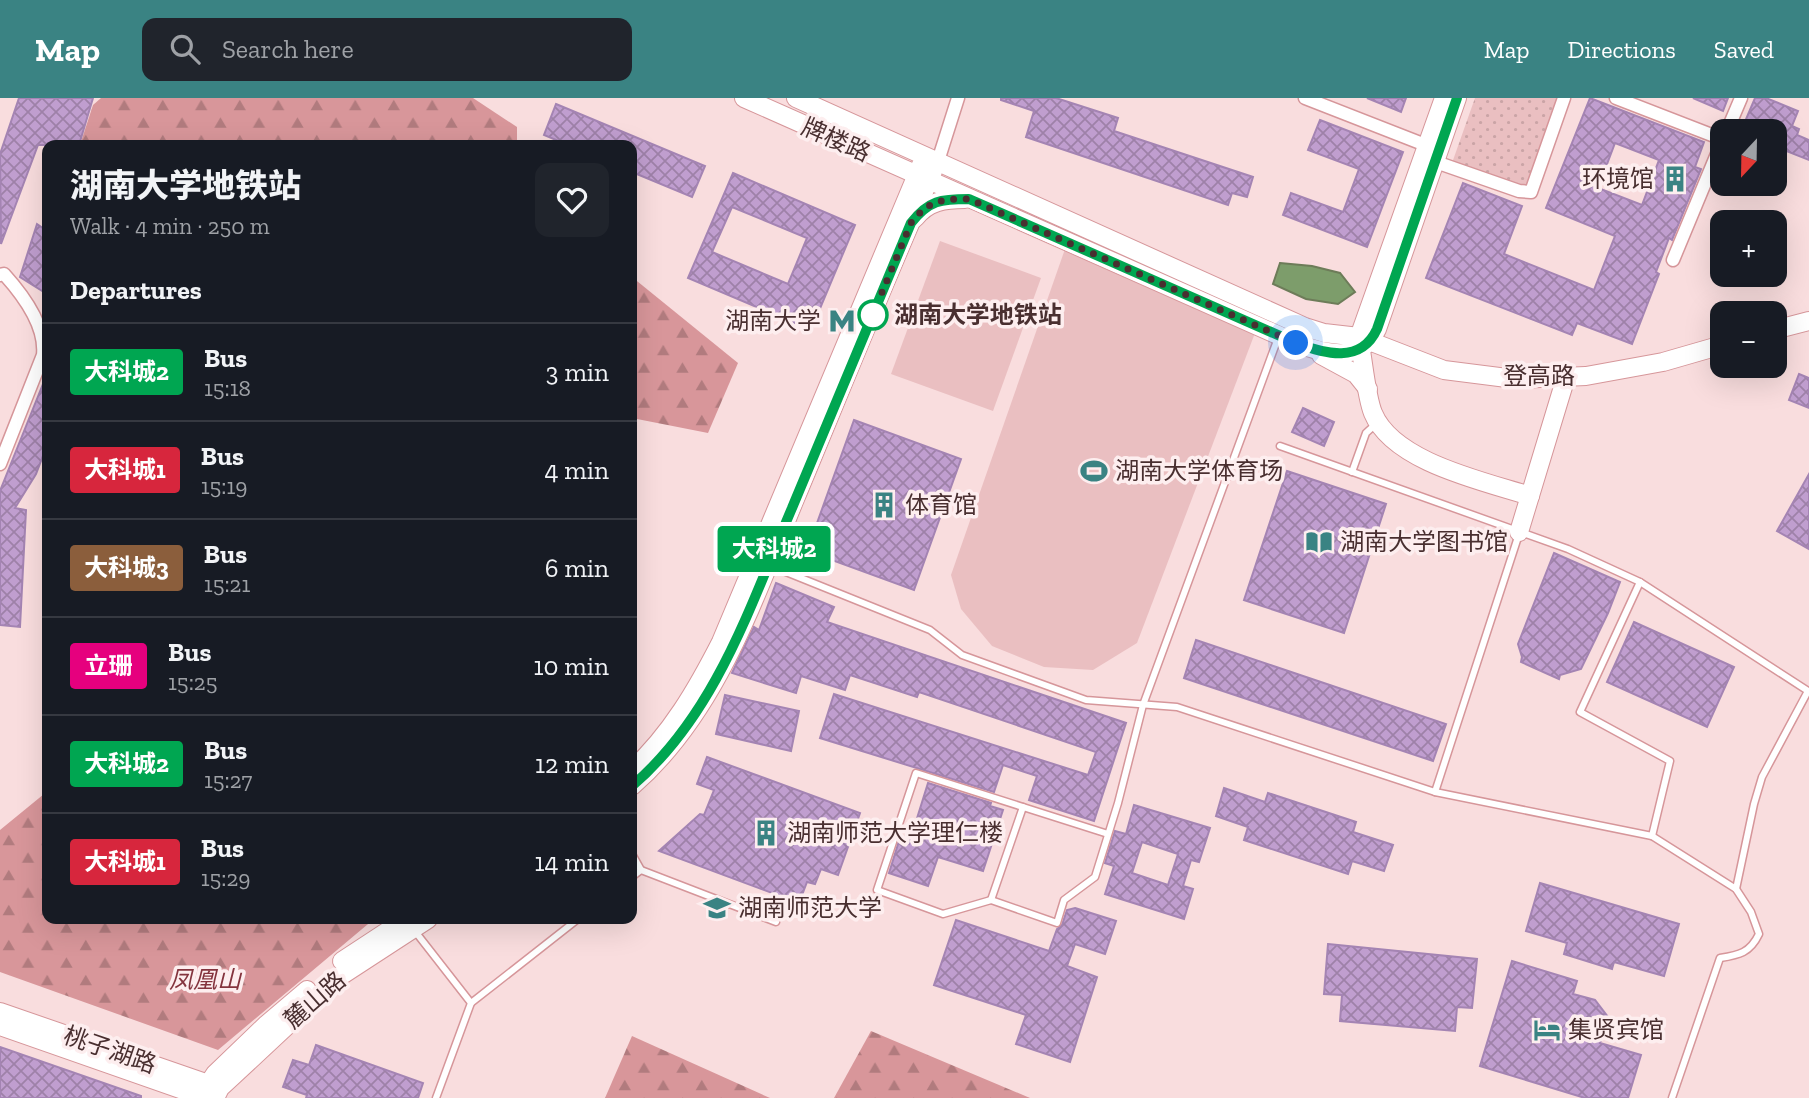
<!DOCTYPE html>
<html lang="en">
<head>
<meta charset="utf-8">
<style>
	:root { --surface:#171b24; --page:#20242c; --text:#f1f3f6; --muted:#9ea1a6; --line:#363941; --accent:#3a8383 }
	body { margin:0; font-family:"Zilla Slab","Noto Sans SC",serif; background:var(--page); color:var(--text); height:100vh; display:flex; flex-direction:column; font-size:26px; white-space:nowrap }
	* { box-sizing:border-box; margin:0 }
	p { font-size:23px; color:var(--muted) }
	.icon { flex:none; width:38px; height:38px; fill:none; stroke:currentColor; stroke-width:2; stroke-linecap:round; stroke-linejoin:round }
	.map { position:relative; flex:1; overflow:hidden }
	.sheet { position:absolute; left:42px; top:42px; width:595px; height:784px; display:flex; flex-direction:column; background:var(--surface); border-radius:14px; box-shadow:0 7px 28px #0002 }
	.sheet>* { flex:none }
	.badge { padding:0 14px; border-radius:5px; font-size:24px; line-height:46px }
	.needle { width:46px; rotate:202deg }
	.fabs { position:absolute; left:1710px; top:21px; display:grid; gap:14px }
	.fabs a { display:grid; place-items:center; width:77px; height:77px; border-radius:14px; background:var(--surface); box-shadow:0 7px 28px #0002; font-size:35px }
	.you { position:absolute; width:35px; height:35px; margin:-18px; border:5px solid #fff; border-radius:50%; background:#1a73e8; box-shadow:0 0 0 10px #1a73e833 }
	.map>.badge { position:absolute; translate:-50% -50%; box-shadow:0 0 0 4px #fff }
	h2 { padding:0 28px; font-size:26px; line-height:63px }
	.round { display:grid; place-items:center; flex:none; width:74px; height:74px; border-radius:14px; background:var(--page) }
	.head { display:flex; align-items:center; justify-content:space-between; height:119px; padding:0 28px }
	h1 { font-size:33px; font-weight:800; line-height:52px }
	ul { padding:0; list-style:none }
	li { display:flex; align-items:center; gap:21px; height:98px; padding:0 28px; border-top:2px solid var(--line) }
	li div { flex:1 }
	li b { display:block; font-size:26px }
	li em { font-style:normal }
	li .badge { min-width:77px; font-weight:700; text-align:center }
	header { display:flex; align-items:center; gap:42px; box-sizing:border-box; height:98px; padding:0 35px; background:var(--accent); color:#fff }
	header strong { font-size:33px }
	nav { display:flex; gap:38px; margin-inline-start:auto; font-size:24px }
	.search { width:490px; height:63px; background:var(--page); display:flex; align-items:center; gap:18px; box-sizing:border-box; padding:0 24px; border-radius:14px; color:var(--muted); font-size:26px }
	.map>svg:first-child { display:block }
</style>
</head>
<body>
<header>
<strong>Map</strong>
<div class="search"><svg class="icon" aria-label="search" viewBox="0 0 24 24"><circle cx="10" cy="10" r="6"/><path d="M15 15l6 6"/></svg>Search here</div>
<nav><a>Map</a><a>Directions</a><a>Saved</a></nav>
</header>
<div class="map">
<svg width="1809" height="1000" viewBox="0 0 1809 1000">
	<defs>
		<pattern id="grass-dots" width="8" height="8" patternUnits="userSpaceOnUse" patternTransform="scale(1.75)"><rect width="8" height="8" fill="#eabfc1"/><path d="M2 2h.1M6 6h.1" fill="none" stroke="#caa4a6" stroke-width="1.8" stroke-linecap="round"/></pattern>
		<pattern id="forest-firs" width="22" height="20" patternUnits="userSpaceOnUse" patternTransform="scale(1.75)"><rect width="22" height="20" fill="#d8969a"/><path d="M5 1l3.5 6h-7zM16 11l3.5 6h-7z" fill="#b17b7e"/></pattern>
		<pattern id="building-cross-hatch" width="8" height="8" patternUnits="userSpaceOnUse" patternTransform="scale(1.75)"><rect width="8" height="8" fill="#c09ecf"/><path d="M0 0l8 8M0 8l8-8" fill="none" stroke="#9e81a8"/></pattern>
	</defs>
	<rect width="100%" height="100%" fill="#f9ddde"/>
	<polygon fill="url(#grass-dots)" points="1475,0 1560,0 1527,92 1452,65"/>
	<g fill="url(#forest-firs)">
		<polygon points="101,0 473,0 517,29 517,47 80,47 93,7"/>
		<polygon points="632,179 738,265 708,335 632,320"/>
		<polygon points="47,652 47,821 374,821 218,952 0,874 0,732 44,696"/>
		<polygon points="871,933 1030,1000 834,1000"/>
		<polygon points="632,938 770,1000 605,1000"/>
	</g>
	<g fill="#eabfc1">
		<polygon points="940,143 1041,180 993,313 891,276"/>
		<polygon points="1065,151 1255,235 1137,545 1093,572 1044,569 992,548 961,511 951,477"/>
	</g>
	<polygon fill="#7d9d6b" stroke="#6d7c59" stroke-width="2" points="1280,165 1312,168 1340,175 1355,194 1338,206 1306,201 1273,186"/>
	<g fill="url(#building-cross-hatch)" stroke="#a484b3" stroke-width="2" fill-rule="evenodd">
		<polygon points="19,0 93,0 79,47 38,47 1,146 0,56"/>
		<polygon points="1001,0 1056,0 1118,20 1114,33 1253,79 1247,99 1232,95 1228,107 1026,39 1034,13 1001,2"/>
		<polygon points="1367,0 1406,0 1401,14"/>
		<path d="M1590,0L1704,44L1695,69L1701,71L1672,142L1669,140L1656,174L1659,176L1632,246L1577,225L1572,237L1426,180L1463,85L1522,108L1504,156L1594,192L1615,138L1546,110ZM1615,45L1659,62L1642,107L1598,90Z"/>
		<polygon points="1693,0 1728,0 1723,13"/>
		<polygon points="1755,0 1766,0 1798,13 1792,28 1799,31 1797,37 1809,42 1809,62 1774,48 1774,33 1741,33"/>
		<polygon points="556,6 705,68 692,99 632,74 632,47 568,47 544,37"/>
		<polygon points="1320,22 1403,54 1367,149 1283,117 1291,95 1343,114 1359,71 1308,52"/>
		<path d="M733,75L855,127L811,232L688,180ZM732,109L807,140L788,186L712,154Z"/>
		<polygon points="37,126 47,133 47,196 20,179"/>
		<polygon points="47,276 47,347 36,376 15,410 26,412 20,529 0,527 0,393"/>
		<polygon points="1799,276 1809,280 1809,310 1789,302"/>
		<polygon points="1303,310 1334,324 1324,348 1292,334"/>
		<polygon points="854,322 961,361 914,492 807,453"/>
		<polygon points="1287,373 1386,406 1344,535 1244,502"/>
		<polygon points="1809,376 1809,451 1777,433"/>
		<polygon points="1554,455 1620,484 1608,515 1581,571 1560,577 1559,581 1521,564 1522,559 1518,546"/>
		<polygon points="776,485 834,509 827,524 1126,625 1094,723 1029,702 1037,678 1003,667 994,694 820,640 834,596 1088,677 1096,654 919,594 917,599 850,577 845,592 801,578 796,595 732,575 754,529 759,532"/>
		<polygon points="1634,524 1734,569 1707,629 1607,584"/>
		<polygon points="1196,542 1446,626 1433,663 1184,580"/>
		<polygon points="725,597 799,613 791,653 716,636"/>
		<polygon points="707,659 860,715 838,777 821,771 815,786 807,784 799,805 659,753 700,716 704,717 714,692 697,686"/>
		<polygon points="928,685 991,705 990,708 1003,712 983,773 938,759 928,788 889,775 899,743 909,746"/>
		<polygon points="1224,690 1265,704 1268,695 1356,724 1353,734 1393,747 1384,773 1352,763 1348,776 1244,742 1248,729 1216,718"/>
		<path d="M1134,707L1210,730L1199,764L1191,762L1183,788L1193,791L1184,821L1105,796L1114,768L1105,765L1115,733L1126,736ZM1142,744L1178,756L1168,787L1132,775Z"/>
		<polygon points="1540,785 1679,826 1664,878 1614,864 1612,871 1564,856 1567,845 1526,833"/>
		<polygon points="1075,810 1116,823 1105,856 1075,846 1067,868 1097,879 1070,964 1016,946 1026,917 934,887 956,822 1049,853 1057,831 1062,827 1067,812"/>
		<polygon points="1328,846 1477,861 1472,910 1457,909 1455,933 1340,923 1342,897 1324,896"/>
		<polygon points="1512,863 1577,883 1573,896 1595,902 1608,919 1600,945 1641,957 1628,1000 1585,1000 1480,968"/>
		<polygon points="316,947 423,985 418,1000 306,1000 307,997 283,989 293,962 309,967"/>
		<polygon points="0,949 141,998 141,1000 0,1000"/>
	</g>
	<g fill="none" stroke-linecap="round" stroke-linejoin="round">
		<g stroke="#d6969a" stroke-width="9">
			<g id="lane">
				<polyline points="1280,348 1568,451 1640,484 1808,593 1762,679 1754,706 1736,791"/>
				<polyline points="1352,374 1366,335 1378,324"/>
				<path d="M771,468L930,532L962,557L1086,602L1177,609L1435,694L1652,738L1736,791L1751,814L1759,836C1750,855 1739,857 1720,860L1672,1000"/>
				<polyline points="1640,484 1580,614 1670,663 1652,738"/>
				<polyline points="1435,694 1519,436"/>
				<polyline points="1023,709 916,675 877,792 943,816 991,802 1057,825 1064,802 1095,779 1118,705 1143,607 1278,240"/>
				<polyline points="632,756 641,772 632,779"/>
				<polyline points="641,772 776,824"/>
				<polyline points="991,802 1023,709 1108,736"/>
				<polyline points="414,832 471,905 436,1000"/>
				<polyline points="471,905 578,821"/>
			</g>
		</g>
		<g stroke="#d6969a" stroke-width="15">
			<g id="street">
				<polyline points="1305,0 1428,48"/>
				<polyline points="1616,0 1722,41"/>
				<polyline points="1727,33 1741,0"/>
				<polyline points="1430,62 1519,93 1531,94 1564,0"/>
				<polyline points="938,63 958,0"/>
				<polyline points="1673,162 1722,44"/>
				<path d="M0,177L4,176C23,197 46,228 43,257L0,366"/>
			</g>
		</g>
		<g stroke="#d6969a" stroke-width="20">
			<g id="secondary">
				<path d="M744,0L1296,245C1325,256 1361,266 1377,231L1457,0"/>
				<polyline points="796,0 1305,229 1324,235 1359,239 1444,272 1515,281 1586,278 1663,264 1722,247"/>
				<path d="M915,120C928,103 945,101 965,101"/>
				<polyline points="1774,232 1809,223"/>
				<polyline points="1359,239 1444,0"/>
				<path d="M1359,241C1363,260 1366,298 1373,315C1393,364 1483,383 1530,398"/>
				<polyline points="1321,257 1356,276 1368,291"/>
				<polyline points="1519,434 1566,279"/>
				<path d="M632,672C671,636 697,591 721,544L921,67"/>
				<path d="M632,688C717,614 753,502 795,401C841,291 885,181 933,73"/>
				<polyline points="342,863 406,821"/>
				<polyline points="0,914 217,989"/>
				<polyline points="0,928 206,1000"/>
				<polyline points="199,1000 215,976 267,926 307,892"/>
				<polyline points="215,1000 220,990 233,978 339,879 428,821"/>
			</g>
		</g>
		<use href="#lane" stroke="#fff" stroke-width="6"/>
		<use href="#street" stroke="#fff" stroke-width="12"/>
		<use href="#secondary" stroke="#fff" stroke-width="18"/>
	</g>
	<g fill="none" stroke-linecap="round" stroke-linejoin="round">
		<g stroke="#fff" stroke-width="16">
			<path id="line" d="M632,688C716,616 750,508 792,410C832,315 872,220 911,125C929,102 941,101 969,101L1296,245C1325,256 1361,266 1377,231L1457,0"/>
		</g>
		<use href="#line" stroke="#00a651" stroke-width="10"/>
		<path stroke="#492f30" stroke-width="7" stroke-dasharray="0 12.6" d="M873,217L870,223L911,125C929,102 941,101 969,101L1296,245"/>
	</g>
	<defs>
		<g id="building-bare" transform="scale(2.1)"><path d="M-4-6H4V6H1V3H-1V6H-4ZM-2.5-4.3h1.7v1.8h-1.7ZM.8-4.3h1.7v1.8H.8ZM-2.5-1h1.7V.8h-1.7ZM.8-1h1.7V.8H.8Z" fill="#3a8383" stroke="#fdeeef" stroke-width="2.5" paint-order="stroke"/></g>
		<g id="metro-bare" transform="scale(2.1)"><path d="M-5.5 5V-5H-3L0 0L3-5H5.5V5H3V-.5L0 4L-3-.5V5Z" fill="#3a8383" stroke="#fdeeef" stroke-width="2.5" paint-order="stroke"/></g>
		<g id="stadium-bare" transform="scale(2.1)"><path d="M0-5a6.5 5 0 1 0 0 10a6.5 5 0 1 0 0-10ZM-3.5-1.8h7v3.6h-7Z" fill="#3a8383" stroke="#fdeeef" stroke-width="2.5" paint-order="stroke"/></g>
		<g id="library-bare" transform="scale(2.1)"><path d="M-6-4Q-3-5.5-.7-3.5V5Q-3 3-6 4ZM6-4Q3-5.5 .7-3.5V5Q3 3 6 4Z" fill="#3a8383" stroke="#fdeeef" stroke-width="2.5" paint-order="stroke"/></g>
		<g id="university-bare" transform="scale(2.1)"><path d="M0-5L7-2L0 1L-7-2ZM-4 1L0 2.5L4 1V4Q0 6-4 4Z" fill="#3a8383" stroke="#fdeeef" stroke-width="2.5" paint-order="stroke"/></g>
		<g id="hotel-bare" transform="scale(2.1)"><path d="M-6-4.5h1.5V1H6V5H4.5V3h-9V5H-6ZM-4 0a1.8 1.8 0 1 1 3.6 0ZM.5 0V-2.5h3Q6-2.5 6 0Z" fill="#3a8383" stroke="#fdeeef" stroke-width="2.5" paint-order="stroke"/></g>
	</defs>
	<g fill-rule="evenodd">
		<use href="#building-bare" x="1675" y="81"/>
		<use href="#metro-bare" x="842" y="223"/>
		<use href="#stadium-bare" x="1094" y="373"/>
		<use href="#building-bare" x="884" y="407"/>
		<use href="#library-bare" x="1319" y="444"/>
		<use href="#building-bare" x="766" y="735"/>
		<use href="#university-bare" x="717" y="810"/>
		<use href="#hotel-bare" x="1547" y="932"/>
	</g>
	<circle fill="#fff" stroke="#00a651" stroke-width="3.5" cx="873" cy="217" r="14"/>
	<g text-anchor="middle" stroke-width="7" stroke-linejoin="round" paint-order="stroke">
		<g font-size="24" fill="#492f30" stroke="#fdeeef">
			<text transform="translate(836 42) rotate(24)" y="8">牌楼路</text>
			<text x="1539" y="286">登高路</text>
			<text transform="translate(315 902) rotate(-41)" y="8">麓山路</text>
			<text transform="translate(110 952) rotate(19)" y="8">桃子湖路</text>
		</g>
		<g font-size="24" fill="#492f30" stroke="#fdeeef" text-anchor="start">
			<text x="1654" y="89" text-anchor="end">环境馆</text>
			<text x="821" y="231" text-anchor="end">湖南大学</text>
			<text x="1115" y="381">湖南大学体育场</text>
			<text x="905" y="415">体育馆</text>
			<text x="1340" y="452">湖南大学图书馆</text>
			<text x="787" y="743">湖南师范大学理仁楼</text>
			<text x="738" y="818">湖南师范大学</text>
			<text x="1568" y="940">集贤宾馆</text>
		</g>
		<g font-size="24" font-weight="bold" fill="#492f30" stroke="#fdeeef" text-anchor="start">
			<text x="894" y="225">湖南大学地铁站</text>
		</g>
		<g font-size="24" font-style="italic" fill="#84343e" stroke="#fdeeef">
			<text x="205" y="890">凤凰山</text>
		</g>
	</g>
</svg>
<div class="fabs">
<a><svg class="needle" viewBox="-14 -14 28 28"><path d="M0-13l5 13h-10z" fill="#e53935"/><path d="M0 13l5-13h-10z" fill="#9ea1a6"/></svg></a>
<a>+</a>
<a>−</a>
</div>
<div class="you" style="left:1296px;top:245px"></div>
<b class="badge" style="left:774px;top:451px;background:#00a651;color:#fff">大科城2</b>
<section class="sheet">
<div class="head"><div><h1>湖南大学地铁站</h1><p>Walk · 4 min · 250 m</p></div><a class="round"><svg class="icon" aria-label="heart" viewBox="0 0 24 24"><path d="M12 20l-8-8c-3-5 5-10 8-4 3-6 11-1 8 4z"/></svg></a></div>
<h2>Departures</h2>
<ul>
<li><span class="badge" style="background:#00a651;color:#fff">大科城2</span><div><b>Bus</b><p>15:18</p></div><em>3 min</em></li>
<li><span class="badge" style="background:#d7263d;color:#fff">大科城1</span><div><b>Bus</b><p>15:19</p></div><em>4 min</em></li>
<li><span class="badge" style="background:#8b5e3c;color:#fff">大科城3</span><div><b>Bus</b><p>15:21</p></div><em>6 min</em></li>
<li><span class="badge" style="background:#e6007e;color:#fff">立珊</span><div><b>Bus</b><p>15:25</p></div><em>10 min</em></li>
<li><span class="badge" style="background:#00a651;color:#fff">大科城2</span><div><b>Bus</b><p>15:27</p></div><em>12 min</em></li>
<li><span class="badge" style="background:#d7263d;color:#fff">大科城1</span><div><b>Bus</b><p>15:29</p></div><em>14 min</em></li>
</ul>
</section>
</div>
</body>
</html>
